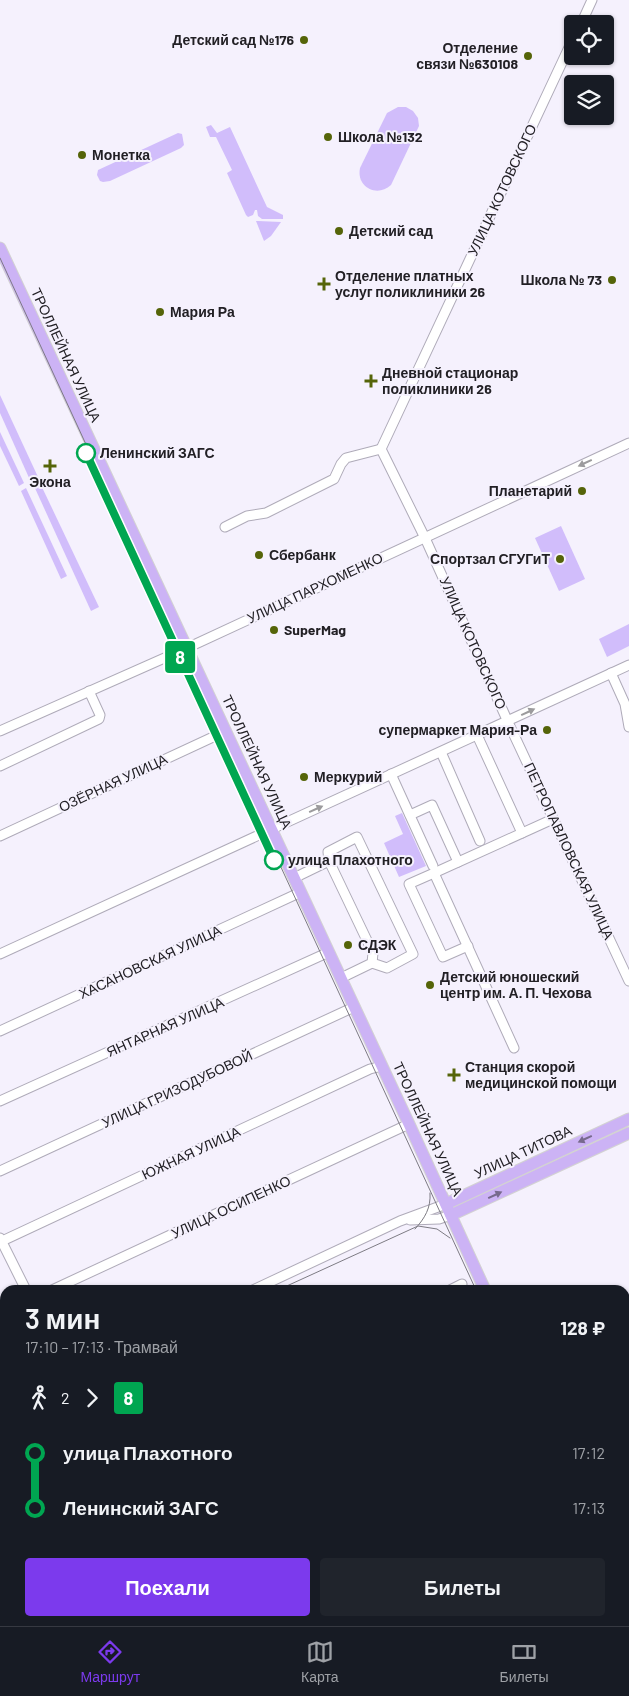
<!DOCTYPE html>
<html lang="ru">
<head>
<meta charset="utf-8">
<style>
	:root { --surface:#171b24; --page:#20242c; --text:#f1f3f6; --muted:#9ea1a6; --line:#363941; --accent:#7c3aed }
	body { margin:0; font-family:Barlow,sans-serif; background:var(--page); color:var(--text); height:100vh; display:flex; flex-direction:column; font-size:19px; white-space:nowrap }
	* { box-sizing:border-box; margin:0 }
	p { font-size:16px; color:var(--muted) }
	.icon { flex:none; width:28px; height:28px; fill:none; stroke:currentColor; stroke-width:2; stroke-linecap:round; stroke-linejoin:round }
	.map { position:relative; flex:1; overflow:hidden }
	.drawer { position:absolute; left:0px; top:1285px; width:630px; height:341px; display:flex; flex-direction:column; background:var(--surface); border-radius:15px 15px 0 0; box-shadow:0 1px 4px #0004 }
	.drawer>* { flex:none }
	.badge { padding:0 10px; border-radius:4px; font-size:18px; line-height:32px }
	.fabs { position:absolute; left:564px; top:15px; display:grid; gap:10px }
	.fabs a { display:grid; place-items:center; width:50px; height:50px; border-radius:5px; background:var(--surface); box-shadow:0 1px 4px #0004; font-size:25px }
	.map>.badge { position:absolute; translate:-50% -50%; box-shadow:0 0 0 2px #fff }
	.legs { display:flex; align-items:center; gap:8px; height:55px; padding:0 25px; font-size:16px }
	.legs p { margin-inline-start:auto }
	.overview { display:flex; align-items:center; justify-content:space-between; height:85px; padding:0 25px }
	h1 { font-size:28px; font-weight:600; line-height:38px }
	.cta { display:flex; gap:10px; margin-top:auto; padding:10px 25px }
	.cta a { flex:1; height:58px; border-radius:5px; background:var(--accent); color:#fff; font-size:20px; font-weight:600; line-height:58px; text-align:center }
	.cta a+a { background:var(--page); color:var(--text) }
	ul { padding:0 25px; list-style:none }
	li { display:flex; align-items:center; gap:18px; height:55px; font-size:19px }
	li i { display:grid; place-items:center; width:8px; height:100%; margin:0 6px; background:currentColor }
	li i::after { content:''; width:12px; height:12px; margin:-6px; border:4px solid; border-radius:50%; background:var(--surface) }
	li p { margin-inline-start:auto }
	li:first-child i { background:linear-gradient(#0000 50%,currentColor 0) }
	li:last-child i { background:linear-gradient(currentColor 50%,#0000 0) }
	.tab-bar { display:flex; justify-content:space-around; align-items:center; height:70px; border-top:1px solid var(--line); background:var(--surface); font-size:14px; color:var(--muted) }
	.tab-bar a { display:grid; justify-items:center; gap:2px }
	.tab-bar .selected { color:var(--accent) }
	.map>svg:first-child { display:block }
</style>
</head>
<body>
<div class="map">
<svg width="629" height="1626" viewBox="0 0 629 1626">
	<rect width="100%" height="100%" fill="#f5f1fd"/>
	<g fill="#d1bdfb">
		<path d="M398,107H406L413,111L418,118L419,126L391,185C377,198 356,187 360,168L387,113Z"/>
		<polygon points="211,125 217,133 230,127 267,207 283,215 283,219 262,219 258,216 257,210 255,210 253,215 248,217 246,215 227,173 232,170 216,137 210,137 206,127"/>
		<polygon points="178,133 182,134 184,145 181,148 110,181 103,182 100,181 97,175 98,170"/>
		<polygon points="256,221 258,221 281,222 271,236 264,241"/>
		<polygon points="0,395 38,477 30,480 0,413"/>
		<polygon points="0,432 24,483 19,486 0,446"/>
		<polygon points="40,483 99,607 91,611 34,486"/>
		<polygon points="26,488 67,576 61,579 21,491"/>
		<polygon points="561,526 585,579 559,591 535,538"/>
		<polygon points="629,624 629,646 607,657 599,639"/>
		<polygon points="402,813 426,866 399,877 384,843 403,834 395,816"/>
	</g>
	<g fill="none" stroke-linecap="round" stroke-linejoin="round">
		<g stroke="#afabb9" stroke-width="11">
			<g id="minor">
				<polyline points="581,24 592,0"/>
				<polyline points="381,449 425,538 508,722 629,981"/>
				<polyline points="381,449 572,41"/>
				<polyline points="225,527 247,516 266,513 334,479 341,464 346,458 381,449"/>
				<polyline points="611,673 625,704 629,727"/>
				<polyline points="0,731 187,648 629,443"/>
				<polyline points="477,735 522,833"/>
				<polyline points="441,752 480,841"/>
				<polyline points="0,766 99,719 100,715 89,691"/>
				<polyline points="391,774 433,866"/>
				<polyline points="410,815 432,805 458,862"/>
				<polyline points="0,836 226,731"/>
				<polyline points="329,861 328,852 357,837 413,954 387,968 372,963"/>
				<polyline points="434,873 409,884 443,957 468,946"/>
				<polyline points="294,878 329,861 373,953 372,963 341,978"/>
				<polyline points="0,954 629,665"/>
				<polyline points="0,1031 301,892"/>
				<polyline points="514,1048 434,873 553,819"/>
				<polyline points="0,1101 329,952"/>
				<polyline points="0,1171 354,1007"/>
				<polyline points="410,1220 439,1219 451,1215"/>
				<polyline points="0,1238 26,1290"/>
				<polyline points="0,1242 370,1069 382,1066"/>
				<polyline points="52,1290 409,1124"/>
				<polyline points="253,1290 400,1221 446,1204"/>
				<polyline points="450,1290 462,1284"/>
				<polyline points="0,1408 5,1406"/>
				<polyline points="0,1562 5,1559"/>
				<polyline points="625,1573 629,1571"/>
				<polyline points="170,1621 173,1626"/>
				<polyline points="186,1626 196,1621"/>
				<polyline points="332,1626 342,1621"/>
				<polyline points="483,1626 494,1621"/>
				<polyline points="562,1626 572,1621"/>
			</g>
		</g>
		<g stroke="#d3d2d3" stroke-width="13">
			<g id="major">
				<polyline points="0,248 409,1124 485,1290"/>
				<polyline points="446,1204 629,1119"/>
				<polyline points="451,1215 629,1133"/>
				<polyline points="625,1599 629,1608"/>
			</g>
		</g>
		<use href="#minor" stroke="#fff" stroke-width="9"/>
		<use href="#major" stroke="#ccb3f5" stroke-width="11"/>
		<g stroke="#7d7b83" stroke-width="1">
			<polyline points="0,258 476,1290"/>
			<path d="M415,1229C425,1218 431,1208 430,1193"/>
			<polyline points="278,1290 418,1226 437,1229 450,1238"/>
			<polyline points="0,1418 5,1416"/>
			<polyline points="625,1613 629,1621"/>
		</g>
	</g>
	<defs><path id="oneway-solid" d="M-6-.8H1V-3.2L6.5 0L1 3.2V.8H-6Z" transform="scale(1.25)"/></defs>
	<g fill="#9c9b9d">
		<use href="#oneway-solid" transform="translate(585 463) rotate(155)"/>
		<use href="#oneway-solid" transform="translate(528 712) rotate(-25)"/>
		<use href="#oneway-solid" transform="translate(316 809) rotate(-24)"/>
	</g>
	<g fill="#776a8d">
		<use href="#oneway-solid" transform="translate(585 1139) rotate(155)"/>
		<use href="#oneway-solid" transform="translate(495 1195) rotate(-25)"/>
	</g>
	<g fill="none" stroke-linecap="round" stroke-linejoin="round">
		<g stroke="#fff" stroke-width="11">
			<polyline id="line-1" points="86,453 274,860"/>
		</g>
		<use href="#line-1" stroke="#00a651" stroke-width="8"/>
	</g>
	<g fill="#556409" stroke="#f5f1fd" stroke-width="2">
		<circle cx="304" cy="40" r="5"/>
		<circle cx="528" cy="56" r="5"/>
		<circle cx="328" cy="137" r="5"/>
		<circle cx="82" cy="155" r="5"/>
		<circle cx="339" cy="231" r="5"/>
		<circle cx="612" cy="280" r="5"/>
		<path d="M321.5 276.5h5v5h5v5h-5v5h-5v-5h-5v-5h5z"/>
		<circle cx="160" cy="312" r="5"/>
		<path d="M368.5 373.5h5v5h5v5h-5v5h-5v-5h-5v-5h5z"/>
		<path d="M47.5 458.5h5v5h5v5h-5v5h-5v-5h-5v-5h5z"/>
		<circle cx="582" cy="491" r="5"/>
		<circle cx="259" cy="555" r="5"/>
		<circle cx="560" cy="559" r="5"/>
		<circle cx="274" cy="630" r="5"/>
		<circle cx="547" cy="730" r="5"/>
		<circle cx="304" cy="777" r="5"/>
		<circle cx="348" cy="945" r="5"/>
		<circle cx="430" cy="985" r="5"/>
		<path d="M451.5 1067.5h5v5h5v5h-5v5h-5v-5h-5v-5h5z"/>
	</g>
	<g fill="#fff" stroke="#00a651" stroke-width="2.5">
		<circle cx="86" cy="453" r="9"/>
		<circle cx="274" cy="860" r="9"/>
	</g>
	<g text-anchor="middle" stroke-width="4" stroke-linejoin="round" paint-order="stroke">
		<g font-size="14" font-weight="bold" fill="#222025" stroke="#f5f1fd" text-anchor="start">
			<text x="294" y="45" text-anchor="end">Детский сад №176</text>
			<text x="518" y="53" text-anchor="end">Отделение<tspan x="518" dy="16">связи №630108</tspan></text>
			<text x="338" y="142">Школа №132</text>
			<text x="92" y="160">Монетка</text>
			<text x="349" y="236">Детский сад</text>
			<text x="335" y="281">Отделение платных<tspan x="335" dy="16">услуг поликлиники 26</tspan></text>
			<text x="602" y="285" text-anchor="end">Школа № 73</text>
			<text x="170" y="317">Мария Ра</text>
			<text x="382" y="378">Дневной стационар<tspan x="382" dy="16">поликлиники 26</tspan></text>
			<text x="50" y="487" text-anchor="middle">Экона</text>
			<text x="572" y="496" text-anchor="end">Планетарий</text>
			<text x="269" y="560">Сбербанк</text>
			<text x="550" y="564" text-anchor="end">Спортзал СГУГиТ</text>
			<text x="284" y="635">SuperMag</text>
			<text x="537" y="735" text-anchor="end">супермаркет Мария-Ра</text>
			<text x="314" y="782">Меркурий</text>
			<text x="358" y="950">СДЭК</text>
			<text x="440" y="982">Детский юношеский<tspan x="440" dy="16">центр им. А. П. Чехова</tspan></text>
			<text x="465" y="1072">Станция скорой<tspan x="465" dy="16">медицинской помощи</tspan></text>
		</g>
		<g font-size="14" fill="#222025" stroke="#f5f1fd">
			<text transform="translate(502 190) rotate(-65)" y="5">УЛИЦА КОТОВСКОГО</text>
			<text transform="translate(66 355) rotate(65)" y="5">ТРОЛЛЕЙНАЯ УЛИЦА</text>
			<text transform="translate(315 588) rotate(-25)" y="5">УЛИЦА ПАРХОМЕНКО</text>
			<text transform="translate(473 643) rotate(66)" y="5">УЛИЦА КОТОВСКОГО</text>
			<text transform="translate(257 762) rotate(65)" y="5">ТРОЛЛЕЙНАЯ УЛИЦА</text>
			<text transform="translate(113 783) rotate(-25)" y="5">ОЗЁРНАЯ УЛИЦА</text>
			<text transform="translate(569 851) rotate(65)" y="5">ПЕТРОПАВЛОВСКАЯ УЛИЦА</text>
			<text transform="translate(150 962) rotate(-25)" y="5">ХАСАНОВСКАЯ УЛИЦА</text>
			<text transform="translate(165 1027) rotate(-24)" y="5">ЯНТАРНАЯ УЛИЦА</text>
			<text transform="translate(177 1089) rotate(-25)" y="5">УЛИЦА ГРИЗОДУБОВОЙ</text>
			<text transform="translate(428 1129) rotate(65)" y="5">ТРОЛЛЕЙНАЯ УЛИЦА</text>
			<text transform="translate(523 1152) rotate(-25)" y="5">УЛИЦА ТИТОВА</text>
			<text transform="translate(191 1153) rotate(-25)" y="5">ЮЖНАЯ УЛИЦА</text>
			<text transform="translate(231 1207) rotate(-25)" y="5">УЛИЦА ОСИПЕНКО</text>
		</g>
		<g font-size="14" font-weight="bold" fill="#222025" stroke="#f5f1fd" text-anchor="start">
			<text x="100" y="458">Ленинский ЗАГС</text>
			<text x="288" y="865">улица Плахотного</text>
		</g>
	</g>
</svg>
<div class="fabs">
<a><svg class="icon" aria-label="locate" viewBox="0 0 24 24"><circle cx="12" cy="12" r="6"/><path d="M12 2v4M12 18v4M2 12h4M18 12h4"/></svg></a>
<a><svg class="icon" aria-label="layers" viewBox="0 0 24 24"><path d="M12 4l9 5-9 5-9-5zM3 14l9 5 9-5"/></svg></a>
</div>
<b class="badge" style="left:180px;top:657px;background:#00a651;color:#fff">8</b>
<section class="drawer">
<div class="overview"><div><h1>3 мин</h1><p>17:10 – 17:13 · Трамвай</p></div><b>128 ₽</b></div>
<div class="legs"><svg class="icon" aria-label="walk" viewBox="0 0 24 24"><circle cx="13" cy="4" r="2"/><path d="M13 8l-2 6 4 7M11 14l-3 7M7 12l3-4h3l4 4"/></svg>2<svg class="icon" aria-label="forward" viewBox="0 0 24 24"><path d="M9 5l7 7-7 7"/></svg><b class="badge" style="background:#00a651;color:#fff">8</b></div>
<ul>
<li><i style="color:#00a651"></i><b>улица Плахотного</b><p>17:12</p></li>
<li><i style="color:#00a651"></i><b>Ленинский ЗАГС</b><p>17:13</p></li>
</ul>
<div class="cta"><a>Поехали</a><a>Билеты</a></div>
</section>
</div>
<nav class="tab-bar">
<a class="selected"><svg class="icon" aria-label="directions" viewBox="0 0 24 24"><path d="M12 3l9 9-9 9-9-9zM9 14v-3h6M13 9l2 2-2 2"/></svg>Маршрут</a>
<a><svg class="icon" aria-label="map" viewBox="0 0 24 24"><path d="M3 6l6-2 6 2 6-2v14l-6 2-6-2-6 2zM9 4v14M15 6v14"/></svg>Карта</a>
<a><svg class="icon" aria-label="tickets" viewBox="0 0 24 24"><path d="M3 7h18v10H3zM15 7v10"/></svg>Билеты</a>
</nav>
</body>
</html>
